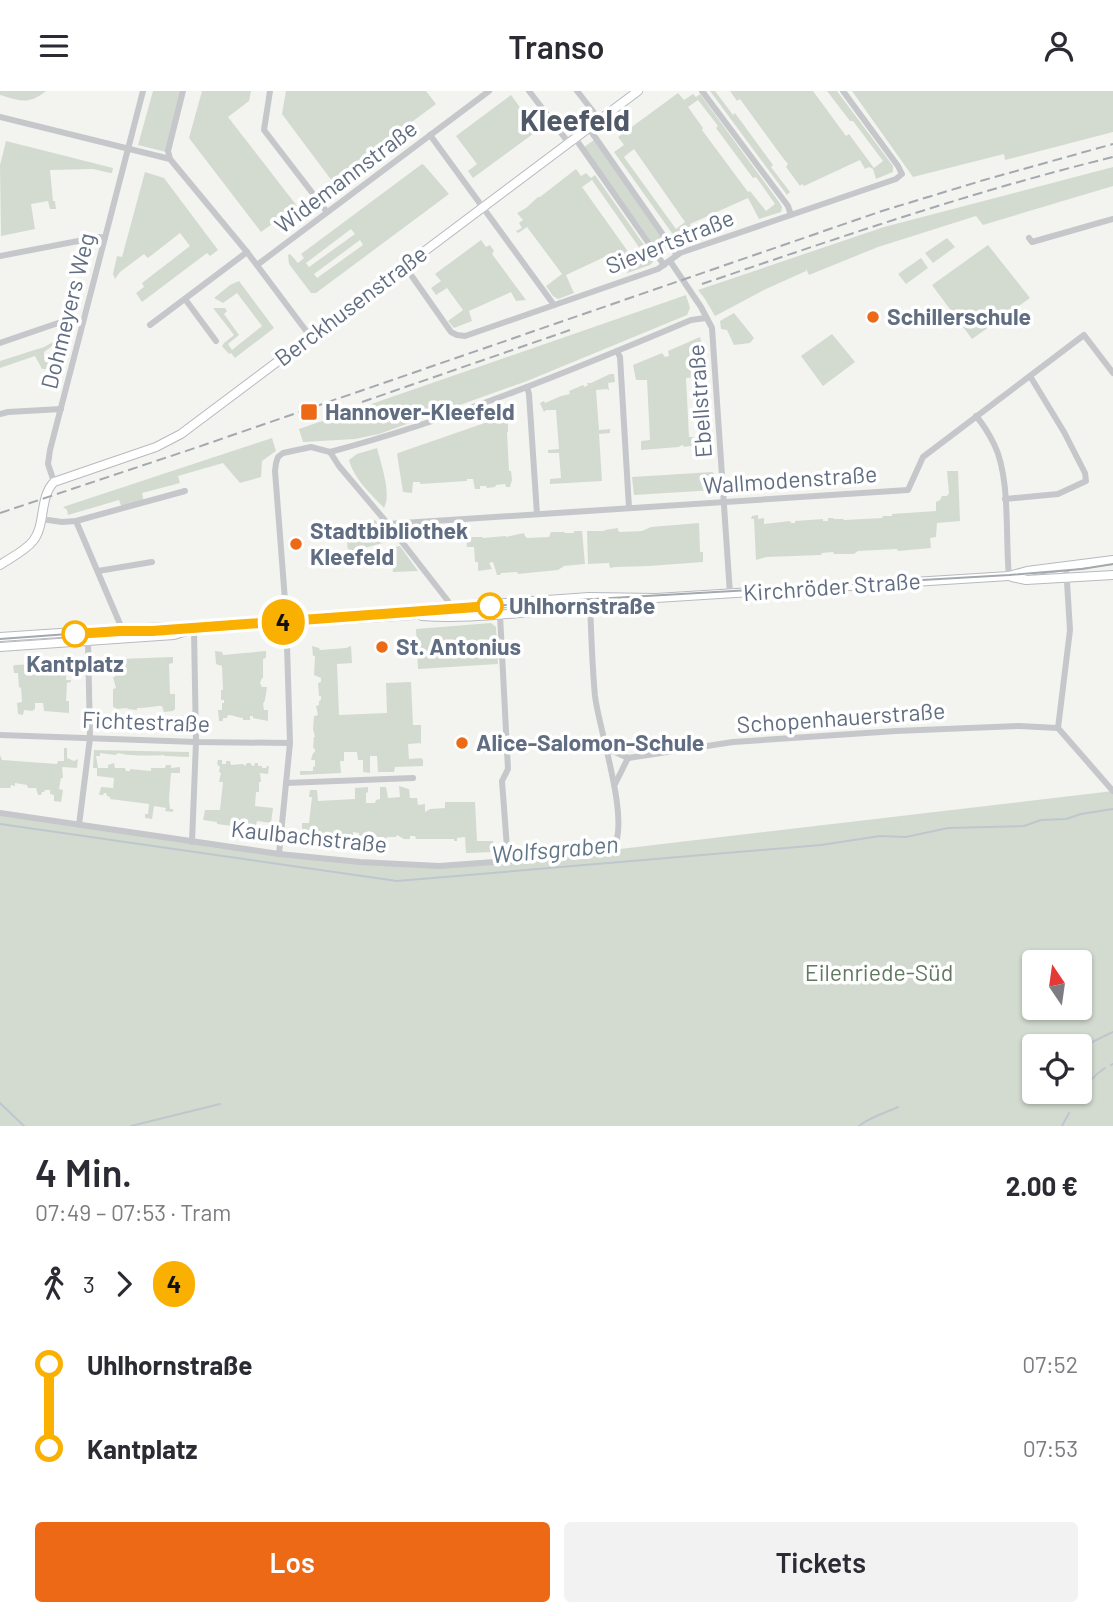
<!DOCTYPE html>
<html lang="de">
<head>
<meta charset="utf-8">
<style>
	:root { --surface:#fff; --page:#f2f2f3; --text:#2b2b33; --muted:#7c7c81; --accent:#ed6916 }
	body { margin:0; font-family:Barlow,sans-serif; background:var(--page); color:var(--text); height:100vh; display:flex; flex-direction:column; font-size:26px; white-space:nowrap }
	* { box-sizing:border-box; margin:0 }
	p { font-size:23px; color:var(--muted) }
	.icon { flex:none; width:38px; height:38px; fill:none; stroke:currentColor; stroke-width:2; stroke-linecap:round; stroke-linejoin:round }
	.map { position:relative; height:1035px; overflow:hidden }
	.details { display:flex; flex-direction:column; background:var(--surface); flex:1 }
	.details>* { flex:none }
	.badge { padding:0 14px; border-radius:23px; font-size:24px; line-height:46px }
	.needle { width:46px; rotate:347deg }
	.tools { position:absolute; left:1022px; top:859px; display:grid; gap:14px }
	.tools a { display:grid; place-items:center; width:70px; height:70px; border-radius:7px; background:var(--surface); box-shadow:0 2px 5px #0004; font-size:35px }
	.map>.badge { position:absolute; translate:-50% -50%; box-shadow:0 0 0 4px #fff }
	.legs { display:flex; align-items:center; gap:10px; height:77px; padding:0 35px; font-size:23px }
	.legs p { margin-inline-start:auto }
	.overview { display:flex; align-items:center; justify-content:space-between; height:119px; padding:0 35px }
	h1 { font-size:38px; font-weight:600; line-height:52px }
	.cta { display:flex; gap:14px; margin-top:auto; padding:14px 35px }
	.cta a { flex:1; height:80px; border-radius:7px; background:var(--accent); color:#fff; font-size:28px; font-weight:600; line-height:80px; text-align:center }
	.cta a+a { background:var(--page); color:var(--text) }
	ul { padding:0 35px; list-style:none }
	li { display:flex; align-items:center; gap:24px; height:84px; font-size:26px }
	li i { display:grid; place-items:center; width:10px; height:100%; margin:0 9px; background:currentColor }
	li i::after { content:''; width:18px; height:18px; margin:-9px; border:5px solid; border-radius:50%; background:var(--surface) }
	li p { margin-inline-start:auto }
	li:first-child i { background:linear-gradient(#0000 50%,currentColor 0) }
	li:last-child i { background:linear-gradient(currentColor 50%,#0000 0) }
	header { display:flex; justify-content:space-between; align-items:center; height:91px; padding:0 35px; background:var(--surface); font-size:32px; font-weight:600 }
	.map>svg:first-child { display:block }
</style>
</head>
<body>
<header><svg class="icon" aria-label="menu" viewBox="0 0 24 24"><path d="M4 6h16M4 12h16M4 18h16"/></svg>Transo<svg class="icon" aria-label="person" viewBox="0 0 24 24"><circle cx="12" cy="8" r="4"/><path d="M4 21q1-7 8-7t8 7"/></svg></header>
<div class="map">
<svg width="1113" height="1035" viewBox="0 0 1113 1035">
	<rect width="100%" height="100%" fill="#f3f4ef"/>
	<g fill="#d3dbd0" fill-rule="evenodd">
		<path d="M0,0H46C29,14 20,10 0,4Z"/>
		<polygon points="153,0 181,0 166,61 138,54"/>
		<polygon points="202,0 251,0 249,10 228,26 297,115 261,141 189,47"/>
		<polygon points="286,0 426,0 436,13 332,90 282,23"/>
		<polygon points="710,0 715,0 733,24 735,22 773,74 771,76 790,101 787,104"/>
		<polygon points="730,0 813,0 846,45 849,43 874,77 883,70 853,30 850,30 827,0 837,0 893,75 893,81 876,88 873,78 869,76 865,78 860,69 804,95 802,93 800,95 786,76 788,73 783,67 740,8 737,10"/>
		<polygon points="852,0 1113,0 1113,41 1005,69 1004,63 913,86"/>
		<path d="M678,2L684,9L693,3L696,6L700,3L779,111L782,116L781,121L759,128L748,107L690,133L695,145L699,143L702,148L684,154L679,152L614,61L624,54L618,46ZM698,9L718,35L716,37L753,87L756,86L775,113L766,120L750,100L748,101L702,39L703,37L688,16ZM634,58L685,131L676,138L624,66Z"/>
		<polygon points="511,4 537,40 473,87 468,80 477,73 456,45"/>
		<polygon points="594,49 669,157 661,162 658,160 584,56"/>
		<polygon points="6,50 113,77 112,82 110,82 93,78 50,79 53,110 55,110 56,118 50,118 48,110 31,113 35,138 1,145 0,74"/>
		<path d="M422,73L424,74L449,103L316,202H311L289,173L288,164L290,163L298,172L304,167L301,163ZM351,138L355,143L309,176L306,172ZM360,149L363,154L317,187L314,183Z"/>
		<polygon points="1113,76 1113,95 983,134 976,125 878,156 809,184 806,178 806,180 766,198 715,225 705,208 698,199 884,136"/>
		<path d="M576,78L581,85L586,82L591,87L595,84L651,164L653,171L650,174L627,182L615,161L566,184L574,202L558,208L553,205L546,195L562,183L527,136L518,142L516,140L522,137L519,132L523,129L517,122L526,117L538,106H540ZM592,89L643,162L634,169L582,96Z"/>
		<polygon points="145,81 164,87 218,159 210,165 207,162 142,211 136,202 144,196 142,192 190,155 180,142 148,167 144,163 120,181 115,188 113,183 117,165 122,166"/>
		<polygon points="947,147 955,156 933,172 925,162"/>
		<polygon points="481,149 486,156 490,154 494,160 492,163 526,209 516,210 511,201 469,220 472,230 454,237 448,230 463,219 447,197 436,204 431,197 441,190 435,183"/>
		<polygon points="988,154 1030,207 972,248 932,194"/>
		<polygon points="921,167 928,177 906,193 898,183"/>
		<polygon points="239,190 274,237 235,267 231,262 229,263 222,255 224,252 234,244 213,217 225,217 227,220 224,223 239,244 228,253 232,259 262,235 237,202 223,212 214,207 230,194"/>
		<polygon points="686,204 690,217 687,224 527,290 379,343 355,348 303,351 299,338"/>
		<polygon points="734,222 754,247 750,252 734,254 727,239 721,238 720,230"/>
		<polygon points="832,243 855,271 823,295 801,265"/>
		<polygon points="700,246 701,251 698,252 699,258 701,259 701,260 690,261 691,282 696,283 696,286 686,287 689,346 696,346 696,354 684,356 683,354 680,355 679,356 641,359 641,350 650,349 647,289 636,289 633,274 662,262 665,266 669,265 668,260"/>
		<polygon points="60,247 62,253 51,256 44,261 44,266 52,267 50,271 48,271 47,278 42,278 35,265 0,277 0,270 44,256"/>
		<polygon points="610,283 614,283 615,291 608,292 609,300 607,298 596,299 599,339 610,338 610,342 599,343 602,390 550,393 550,388 561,387 559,362 548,362 548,359 559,358 556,319 546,319 544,321 540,312 544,310 545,312 561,305 570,303 569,300 583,294 585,296 588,294 587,292 591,292"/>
		<polygon points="505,325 508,331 508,341 507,341 509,380 511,380 512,389 510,396 506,396 505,393 496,394 495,396 487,397 486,395 480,395 480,398 475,398 473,388 467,388 467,390 420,393 420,391 413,391 412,402 403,401 397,363 398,362"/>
		<polygon points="272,347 276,360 262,370 261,386 240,392 223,372 178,385 180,392 142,402 144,411 122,417 119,409 68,424 67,419 63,416"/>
		<path d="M377,357C381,373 392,404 384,417C371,403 354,388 349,369L357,363Z"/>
		<polygon points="947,380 958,380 960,430 937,432 936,446 930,447 931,457 898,460 897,458 858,460 854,463 834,463 833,461 822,462 821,464 767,466 756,469 754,428 751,428 752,425 758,424 758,428 764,427 764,433 790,430 791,432 795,432 795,430 823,428 823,430 828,430 828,427 833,427 834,428 843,428 844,429 882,427 883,425 892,425 892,423 936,420 936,411 940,409 942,405 947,405 949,402"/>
		<polygon points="712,381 714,382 715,399 634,404 632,386"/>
		<polygon points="375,429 391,450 348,461 347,450"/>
		<polygon points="699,432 700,461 703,461 703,471 649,475 615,476 610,477 609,472 588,473 587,440 604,440 605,439 618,437 618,440 620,441 642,440 651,436"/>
		<polygon points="574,440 582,440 585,473 564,475 558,479 518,483 517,481 501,482 500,484 497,484 493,471 489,472 492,478 478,480 478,471 475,471 474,456 467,456 466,448 470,448 470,446 482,446 483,447 506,445 506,446 524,442 525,445 527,447 549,446 551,441 564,441 565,442 574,442"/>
		<polygon points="400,455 418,480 393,481 390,457"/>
		<polygon points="491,532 496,536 498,573 418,578 416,538"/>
		<polygon points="312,555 319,557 320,559 347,557 348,556 351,555 352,572 337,573 339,624 387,622 386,592 411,591 413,634 421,634 421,654 420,652 408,653 409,668 421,667 423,669 423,675 395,676 394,681 378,681 377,665 370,665 370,682 363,681 363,669 358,669 357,661 344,661 344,670 340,670 341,682 300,684 300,680 313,680 313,676 315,675 315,669 311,669 313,662 315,661 315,658 313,657 314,646 315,646 313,638 314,625 318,624 316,615 319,614 319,610 321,609 321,605 319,605 318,592 321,591 321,587 314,584 315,565 313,565"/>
		<path d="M215,560L222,561L223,564L266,560V567L263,568V587H262L260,592L262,596H267L265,609L263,613L264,619H268V630L253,627V625H250V629H243V627C237,627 235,624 228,624L227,627H223V630H219L218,619H222V612H224V609H221V599H223L222,575L216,573Z"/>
		<path d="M173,566V572L169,573L170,603H175V618L173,620L164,621L162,615C153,615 148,617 137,617V619L128,618L127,617L116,618V617L113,616V598L116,597L113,586H115V579L111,577L110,567H117L118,568Z"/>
		<polygon points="61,570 67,570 66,589 71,589 71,591 67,592 66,610 69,610 69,622 44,620 43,612 35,612 35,618 32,620 24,619 23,624 18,623 17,612 22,611 21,597 19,596 18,582 14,582 13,575 15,574 60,572"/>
		<polygon points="64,657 67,657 67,667 74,670 78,668 77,677 62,676 63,687 61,687 59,698 63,699 61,711 54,710 54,704 50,703 50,699 45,699 44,701 42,701 41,704 38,704 36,697 28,697 27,694 15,692 15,695 11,694 10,697 0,697 0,664 2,669 57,673 58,670 64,670"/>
		<path d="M94,659L189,661V666L165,665L164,664C154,665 126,665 119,662L115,664L100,662V665H96L98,677H108V674L114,672L115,677H125L126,680H130V678L151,680V677H165L166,674H171V677L180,676V682H171L169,708L170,718H173V721L165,720L166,717L154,715L152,728L145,727V723H148L149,713L110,708V706L107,705L106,702H104L103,704H99L101,696L113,697L114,687L97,685V677H93Z"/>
		<polygon points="218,669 222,669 222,673 226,673 226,670 230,670 231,674 243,673 245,675 247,672 251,672 251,674 254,675 255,672 258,672 258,675 262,675 262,677 266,677 267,675 269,675 268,683 260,682 261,691 259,691 259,701 256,701 255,715 273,717 271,732 257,730 255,738 217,733 217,731 203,729 205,719 220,719 223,691 219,691 221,682 219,681 220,676 217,673"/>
		<polygon points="399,695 409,698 410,707 417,707 418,714 425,713 425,721 430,718 445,717 445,711 475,711 477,750 493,750 494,761 466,762 465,746 457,747 457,750 454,750 454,748 416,748 415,745 410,745 410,748 404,748 397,744 396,746 387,746 386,749 385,749 384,746 375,746 375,749 371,749 371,745 359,745 359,742 353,741 353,744 335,743 334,746 331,745 331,742 326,742 326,745 320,745 320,747 313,747 313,741 310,740 309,743 302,742 302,732 309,732 312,706 309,706 310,699 317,699 318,710 355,708 355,697 368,696 368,701 366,702 366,712 375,712 376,709 380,708 380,696 386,696 388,707 400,706"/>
		<path d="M1113,700V1035H0V723L279,763L439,775L508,770L620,758ZM1034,872H1080V917H1034ZM1034,956H1080V1001H1034Z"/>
	</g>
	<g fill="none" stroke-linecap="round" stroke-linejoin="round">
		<g stroke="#bec7ce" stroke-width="2">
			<polyline points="0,733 397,790 821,754 880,745 906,746 948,737 1024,735 1041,729 1066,728 1081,723 1113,718"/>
			<polyline points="1076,956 1086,954 1113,941"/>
			<polyline points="1111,974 1113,973"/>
			<polyline points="1080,1000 1097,983 1105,977"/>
			<polyline points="0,1012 24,1035"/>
			<polyline points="1074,1012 1079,1002"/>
			<polyline points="131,1035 220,1013"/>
			<path d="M859,1035C870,1026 885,1022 898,1016"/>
			<polyline points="1062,1035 1069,1022"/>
		</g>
		<g stroke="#b7babf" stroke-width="10">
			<g id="secondary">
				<path d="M0,474C10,467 25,460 33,450C46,434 39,406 54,391L156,356L181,343L638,0"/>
				<polyline points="1012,486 1026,489 1113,484"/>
				<path d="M422,525C459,528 495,524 532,521C567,519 602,517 636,511"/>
				<polyline points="0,546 120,538 173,536 194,539 262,534 412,524 450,516 589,506 656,507 1009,485 1027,480 1113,469"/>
				<polyline points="0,556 174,544 187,540"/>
			</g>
		</g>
		<g stroke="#c5c7cb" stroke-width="6">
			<polyline points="270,0 264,39 327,121"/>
			<polyline points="529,0 568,51"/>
			<polyline points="577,0 599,28"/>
			<polyline points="702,0 788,115 791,124"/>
			<polyline points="0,26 170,68 247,161 310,245"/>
			<polyline points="588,36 677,164"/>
			<polyline points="430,44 554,214"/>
			<polyline points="575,47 664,174"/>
			<polyline points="170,68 168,60 183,0"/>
			<polyline points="1029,147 1032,151 1113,128"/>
			<polyline points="0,165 99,146 105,147"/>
			<polyline points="670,170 701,216 712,237 730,503"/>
			<polyline points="257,174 489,0"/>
			<polyline points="404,174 451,241 457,244 465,245 658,178 680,162 896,88 902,83 898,75 843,0"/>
			<polyline points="185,208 216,250"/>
			<polyline points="150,234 247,161"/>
			<polyline points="0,252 64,230 82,232"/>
			<polyline points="617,260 620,266 629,417"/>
			<polyline points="527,296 529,303 537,423"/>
			<polyline points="0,323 8,321 61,318"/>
			<path d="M976,325C983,333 989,343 994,353C1011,387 1005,447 1009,485"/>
			<path d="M330,361C454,328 573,279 691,229L706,227"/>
			<polyline points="54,391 48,373 50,359 143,0"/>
			<polyline points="1005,408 1058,403 1086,390 1085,382 1064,341 1030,285"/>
			<polyline points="41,428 62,431 76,430 185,400"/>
			<polyline points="76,430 120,533 121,548"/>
			<polyline points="388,433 908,399 923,366 1084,244 1113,282"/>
			<polyline points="1066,475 1070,539 1058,637 1113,700"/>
			<polyline points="98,480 152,471"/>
			<polyline points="500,524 508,678 502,690 508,770"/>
			<polyline points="0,644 196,651 290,652"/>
			<polyline points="606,657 628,667 733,651 896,640 1019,635 1058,637"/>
			<polyline points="286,692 413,687"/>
			<polyline points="615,693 628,667"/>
			<path d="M0,722L279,763L360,771L439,775L508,770L613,758C631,731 599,639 595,605C592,573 591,541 590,509"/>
			<polyline points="79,734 90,647 88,550"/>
			<polyline points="192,751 196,651 194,539"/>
			<polyline points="279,763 290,652 286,522 275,380 276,372 278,366 283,362 311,356 330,361 339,375 388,433 448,510 451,527"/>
		</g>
		<use href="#secondary" stroke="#fff" stroke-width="8"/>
		<polyline stroke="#a4a8af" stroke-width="2" points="0,548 96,541 152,540 576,509 1009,484 1082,478 1113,473"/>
		<g stroke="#a4a8af" stroke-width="2" stroke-dasharray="10 5" stroke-linecap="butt">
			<path d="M702,193C838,147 973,100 1113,66"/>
			<polyline points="362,311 573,238"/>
			<polyline points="0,422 198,356 882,120 984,89 1113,53"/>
		</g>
	</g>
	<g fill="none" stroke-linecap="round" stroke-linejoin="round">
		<g stroke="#fff" stroke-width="16">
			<polyline id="line-1" points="75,543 120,540 152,540 490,515"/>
		</g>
		<use href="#line-1" stroke="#f9b000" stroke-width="10"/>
	</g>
	<g fill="#ed6916" stroke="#fff" stroke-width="2.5">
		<circle cx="873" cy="226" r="7"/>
		<rect x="300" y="312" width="18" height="18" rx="3.5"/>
		<circle cx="296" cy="453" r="7"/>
		<circle cx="382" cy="556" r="7"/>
		<circle cx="462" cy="652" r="7"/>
	</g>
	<g fill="#fff" stroke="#f9b000" stroke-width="3.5">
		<circle cx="490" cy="515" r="12"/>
		<circle cx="75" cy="543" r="12"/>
	</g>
	<g text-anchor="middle" stroke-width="7" stroke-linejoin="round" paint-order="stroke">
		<g font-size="23" fill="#616e82" stroke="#fff">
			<text transform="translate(346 86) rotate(-37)" y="8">Widemannstraße</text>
			<text transform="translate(670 151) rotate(-22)" y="8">Sievertstraße</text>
			<text transform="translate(351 215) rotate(-37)" y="8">Berckhusenstraße</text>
			<text transform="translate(68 220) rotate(-76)" y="8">Dohmeyers Weg</text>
			<text transform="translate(700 310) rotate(-94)" y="8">Ebellstraße</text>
			<text transform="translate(790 389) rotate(-4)" y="8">Wallmodenstraße</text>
			<text transform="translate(832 496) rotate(-4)" y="8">Kirchröder Straße</text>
			<text transform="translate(841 627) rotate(-4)" y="8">Schopenhauerstraße</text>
			<text transform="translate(146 631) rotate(2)" y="8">Fichtestraße</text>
			<text transform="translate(309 746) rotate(6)" y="8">Kaulbachstraße</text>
		</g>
		<g font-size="23" font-weight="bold" fill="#616e82" stroke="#fff" text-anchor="start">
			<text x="887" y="234">Schillerschule</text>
			<text x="325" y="329">Hannover-Kleefeld</text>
			<text x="310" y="448">Stadtbibliothek<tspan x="310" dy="26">Kleefeld</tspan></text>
			<text x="396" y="564">St. Antonius</text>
			<text x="476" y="660">Alice-Salomon-Schule</text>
		</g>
		<g font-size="23" font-weight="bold" fill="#616e82" stroke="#fff" text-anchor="start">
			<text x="509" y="523">Uhlhornstraße</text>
			<text x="75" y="581" text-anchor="middle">Kantplatz</text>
		</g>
		<g font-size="23" fill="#617960" stroke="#fff">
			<text x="879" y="890">Eilenriede-Süd</text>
		</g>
		<g font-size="24" font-style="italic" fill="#617787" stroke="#fff">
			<text transform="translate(555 759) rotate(-5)" y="8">Wolfsgraben</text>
		</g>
		<g font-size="30" font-weight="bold" fill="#4f5967" stroke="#fff">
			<text x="575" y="40">Kleefeld</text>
		</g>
	</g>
</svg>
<div class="tools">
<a><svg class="needle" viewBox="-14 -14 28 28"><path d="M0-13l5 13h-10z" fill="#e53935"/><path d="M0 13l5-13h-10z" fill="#7c7c81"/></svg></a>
<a><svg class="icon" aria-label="locate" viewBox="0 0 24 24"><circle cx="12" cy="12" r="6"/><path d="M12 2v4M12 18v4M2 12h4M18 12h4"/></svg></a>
</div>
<b class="badge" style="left:283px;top:531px;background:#f9b000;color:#111">4</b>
</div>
<section class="details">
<div class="overview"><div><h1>4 Min.</h1><p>07:49 – 07:53 · Tram</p></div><b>2.00 €</b></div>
<div class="legs"><svg class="icon" aria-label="walk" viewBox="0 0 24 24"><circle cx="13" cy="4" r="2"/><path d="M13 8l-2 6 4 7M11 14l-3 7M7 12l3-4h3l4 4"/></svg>3<svg class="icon" aria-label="forward" viewBox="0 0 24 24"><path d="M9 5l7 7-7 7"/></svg><b class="badge" style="background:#f9b000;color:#111">4</b></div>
<ul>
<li><i style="color:#f9b000"></i><b>Uhlhornstraße</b><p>07:52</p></li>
<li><i style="color:#f9b000"></i><b>Kantplatz</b><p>07:53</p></li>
</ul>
<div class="cta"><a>Los</a><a>Tickets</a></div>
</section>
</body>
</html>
